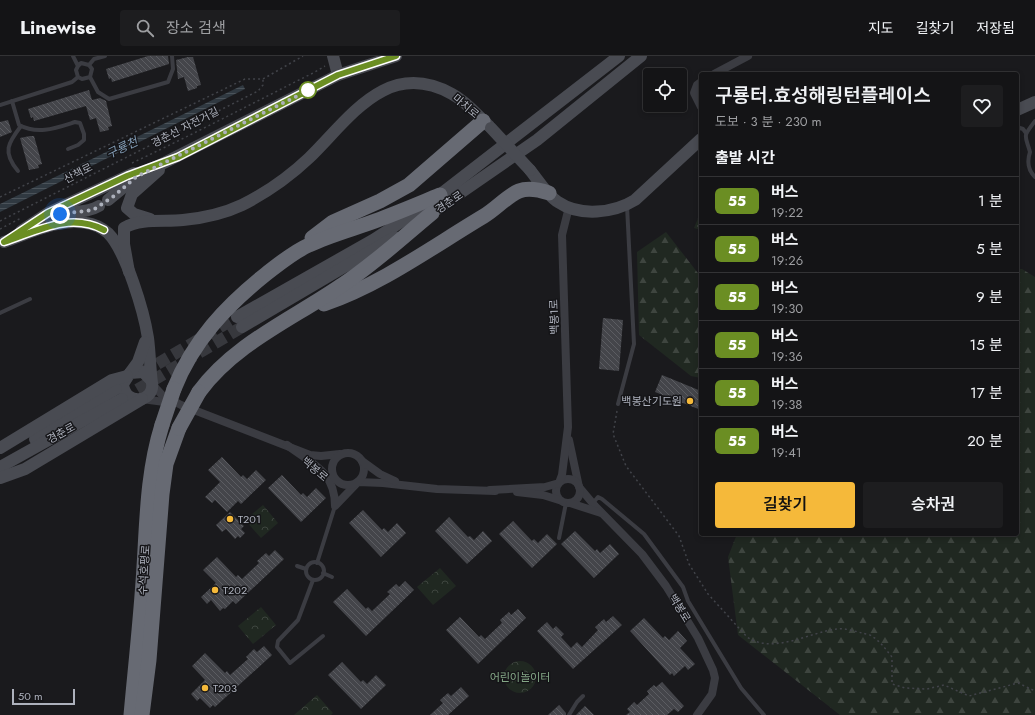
<!DOCTYPE html>
<html lang="ko">
<head>
<meta charset="utf-8">
<style>
	:root { --surface:#141416; --page:#1d1d1f; --text:#f1f3f6; --muted:#9d9ea1; --line:#333335; --accent:#f5b93a }
	body { margin:0; font-family:Jost,"Noto Sans KR",sans-serif; background:var(--page); color:var(--text); height:100vh; display:flex; flex-direction:column; font-size:15px; white-space:nowrap }
	* { box-sizing:border-box; margin:0 }
	p { font-size:13px; color:var(--muted) }
	.icon { flex:none; width:22px; height:22px; fill:none; stroke:currentColor; stroke-width:2; stroke-linecap:round; stroke-linejoin:round }
	.map { position:relative; flex:1; overflow:hidden }
	.sheet { position:absolute; left:699px; top:16px; width:320px; height:464px; display:flex; flex-direction:column; background:var(--surface); border-radius:4px; box-shadow:0 2px 6px #0003,0 0 0 1px var(--line) }
	.sheet>* { flex:none }
	.badge { padding:0 8px; border-radius:6px; font-size:14px; line-height:26px }
	.tools { position:absolute; left:643px; top:12px; display:grid; gap:8px }
	.tools a { display:grid; place-items:center; width:44px; height:44px; border-radius:4px; background:var(--surface); box-shadow:0 2px 6px #0003,0 0 0 1px var(--line); font-size:20px }
	.scale { position:absolute; left:12px; bottom:10px; width:63px; box-sizing:border-box; padding-left:4px; border:2px solid #adb1bc; border-top:0; font-size:11px; line-height:14px; white-space:nowrap; color:#adb1bc; -webkit-text-stroke:3px #151518; paint-order:stroke }
	.you { position:absolute; width:20px; height:20px; margin:-10px; border:3px solid #fff; border-radius:50%; background:#1a73e8; box-shadow:0 0 0 6px #1a73e833 }
	.map>.badge { position:absolute; translate:-50% -50%; box-shadow:0 0 0 2px #fff }
	h2 { padding:0 16px; font-size:15px; line-height:36px }
	.round { display:grid; place-items:center; flex:none; width:42px; height:42px; border-radius:4px; background:var(--page) }
	.headline { display:flex; align-items:center; justify-content:space-between; height:68px; padding:0 16px }
	h1 { font-size:19px; font-weight:600; line-height:30px }
	.action { display:flex; gap:8px; margin-top:auto; padding:8px 16px }
	.action a { flex:1; height:46px; border-radius:4px; background:var(--accent); color:#111; font-size:16px; font-weight:600; line-height:46px; text-align:center }
	.action a+a { background:var(--page); color:var(--text) }
	ul { padding:0; list-style:none }
	li { display:flex; align-items:center; gap:12px; height:48px; padding:0 16px; border-top:1px solid var(--line) }
	li div { flex:1 }
	li b { display:block; font-size:15px }
	li em { font-style:normal }
	li .badge { min-width:44px; font-weight:700; text-align:center }
	header { display:flex; align-items:center; gap:24px; box-sizing:border-box; height:56px; padding:0 20px; background:var(--surface); border-bottom:1px solid var(--line) }
	header strong { font-size:19px }
	nav { display:flex; gap:22px; margin-inline-start:auto; font-size:14px }
	.search { width:280px; height:36px; background:var(--page); display:flex; align-items:center; gap:10px; box-sizing:border-box; padding:0 14px; border-radius:4px; color:var(--muted); font-size:15px }
	.map>svg:first-child { display:block }
</style>
</head>
<body>
<header>
<strong>Linewise</strong>
<div class="search"><svg class="icon" aria-label="search" viewBox="0 0 24 24"><circle cx="10" cy="10" r="6"/><path d="M15 15l6 6"/></svg>장소 검색</div>
<nav><a>지도</a><a>길찾기</a><a>저장됨</a></nav>
</header>
<div class="map">
<svg width="1035" height="659" viewBox="0 0 1035 659">
	<defs>
		<pattern id="grass-dots" width="8" height="8" patternUnits="userSpaceOnUse"><rect width="8" height="8" fill="#202821"/><path d="M2 2h.1M6 6h.1" fill="none" stroke="#3e453f" stroke-width="1.8" stroke-linecap="round"/></pattern>
		<pattern id="forest-firs" width="22" height="20" patternUnits="userSpaceOnUse"><rect width="22" height="20" fill="#202821"/><path d="M5 1l3.5 6h-7zM16 11l3.5 6h-7z" fill="#3e453f"/></pattern>
		<pattern id="park-crowns" width="20" height="18" patternUnits="userSpaceOnUse"><rect width="20" height="18" fill="#202821"/><path d="M2 6a3 3 0 1 1 6 0M12 15a3 3 0 1 1 6 0" fill="none" stroke="#3e453f"/></pattern>
		<pattern id="water-rules" width="6" height="5" patternUnits="userSpaceOnUse"><rect width="6" height="5" fill="#303941"/><path d="M0 2.5h6" fill="none" stroke="#4b535a"/></pattern>
		<pattern id="building-back-hatch" width="6" height="6" patternUnits="userSpaceOnUse"><rect width="6" height="6" fill="#44454a"/><path d="M-1 5l2 2M0 0l6 6M5-1l2 2" fill="none" stroke="#5c5d62"/></pattern>
	</defs>
	<rect width="100%" height="100%" fill="#1a1a1d"/>
	<polygon fill="url(#grass-dots)" points="701,155 701,174 694,172"/>
	<g fill="url(#forest-firs)">
		<polygon points="666,176 701,221 701,322 691,320 639,279 637,196"/>
		<polygon points="1017,213 1022,213 1035,221 1035,659 840,659 738,579 728,501 737,478 1017,478"/>
	</g>
	<g fill="url(#park-crowns)">
		<polygon points="263,449 278,467 261,482 245,464"/>
		<polygon points="440,512 456,530 433,549 417,531"/>
		<polygon points="261,551 276,569 253,588 238,570"/>
		<circle cx="520" cy="621" r="16"/>
		<polygon points="317,639 333,657 331,659 294,659"/>
	</g>
	<polygon fill="url(#water-rules)" points="243,29 245,33 0,156 0,148"/>
	<g fill="url(#building-back-hatch)">
		<polygon points="148,0 168,0 169,8 112,26 111,22 109,23 106,13"/>
		<polygon points="188,1 193,1 201,29 197,30 197,32 188,35 184,21 178,23 176,4"/>
		<polygon points="89,34 92,44 100,42 106,45 112,70 108,71 109,74 100,76 96,62 90,64 86,50 34,65 33,61 31,62 28,53"/>
		<polygon points="8,64 12,76 0,81 0,66"/>
		<polygon points="30,80 34,80 42,108 38,109 39,112 29,114 20,82"/>
		<polygon points="603,262 623,264 619,315 599,313"/>
		<polygon points="662,319 701,335 701,354 655,336"/>
		<polygon points="222,401 241,421 243,419 247,423 256,414 266,424 241,448 238,445 227,456 215,444 212,447 205,441 220,426 208,414"/>
		<polygon points="282,419 301,439 303,437 307,441 316,432 326,442 301,466 268,432"/>
		<polygon points="363,454 382,474 384,472 388,476 397,467 406,477 381,501 349,467"/>
		<polygon points="230,456 244,470 241,473 245,477 240,482 238,480 235,483 226,473 222,476 216,469"/>
		<polygon points="449,461 468,481 470,480 474,484 483,475 492,485 467,508 435,475"/>
		<polygon points="513,465 532,485 534,483 538,487 547,478 557,488 532,512 499,478"/>
		<polygon points="575,475 595,495 597,493 600,497 610,488 619,498 594,522 561,488"/>
		<polygon points="275,494 284,503 236,548 233,545 225,553 223,552 220,555 211,544 207,548 201,541 216,527 203,514 217,501 236,521 238,519 242,523 259,507 257,505 266,497 269,500"/>
		<polygon points="405,525 414,534 366,580 333,546 347,533 366,553 368,551 372,555 390,538 387,536 396,528 399,531"/>
		<polygon points="518,553 526,562 478,608 446,574 460,561 479,581 481,579 485,583 502,567 500,564 509,556 511,559"/>
		<polygon points="613,560 622,569 573,613 537,575 547,566 553,573 556,570 564,578 561,581 571,592 577,586 582,591 598,574 595,571 604,563 606,566"/>
		<polygon points="644,562 663,582 665,580 669,584 678,575 687,585 680,592 695,608 688,614 685,610 674,620 672,617 670,619 630,575"/>
		<polygon points="264,590 272,599 215,651 213,649 210,652 200,642 197,645 191,638 205,624 192,610 205,597 225,617 227,615 230,619 248,603 246,601 254,593 257,596"/>
		<polygon points="342,606 361,626 363,624 367,628 376,619 386,629 361,653 328,619"/>
		<polygon points="662,626 684,650 678,656 674,653 667,659 626,659 630,656 627,653 634,646 637,649 649,638 647,635 654,629 656,631"/>
		<polygon points="461,631 469,640 448,659 430,659 443,647 440,644 448,637 451,640"/>
		<polygon points="559,649 566,657 566,659 548,659"/>
		<polygon points="585,650 594,659 576,659"/>
	</g>
	<g fill="none" stroke-linecap="round" stroke-linejoin="round">
		<g stroke="#37383d" stroke-width="12" stroke-dasharray="12 6" stroke-linecap="butt">
			<polyline points="142,317 237,261"/>
			<polyline points="122,343 242,271"/>
		</g>
		<g stroke="#414349" stroke-width="1.5" stroke-dasharray="2 3" stroke-linecap="butt">
			<path d="M132,107C194,78 253,47 313,17L325,10"/>
			<polyline points="0,141 245,23 263,23 303,0"/>
			<polyline points="0,165 258,35 263,29 263,23"/>
			<polyline points="0,173 21,162"/>
			<path d="M617,355L613,378L626,410L679,480L689,508L708,538L747,581C773,599 810,576 837,573C845,572 854,575 862,577C865,578 870,578 873,581C881,586 886,594 892,601V628L905,632L927,633L944,629L969,640L1018,627L1035,635"/>
		</g>
		<g stroke="#3b3c42" stroke-width="4">
			<polyline points="73,0 78,10 76,14 78,21 82,23 90,21 92,13 89,9 81,7 78,10"/>
			<polyline points="89,9 94,3 105,0"/>
			<polyline points="90,21 98,36 109,43 168,26 173,13 172,0"/>
			<path d="M12,45L19,69C38,79 56,72 75,66L80,67L84,78V84L78,89L68,93"/>
			<polyline points="0,49 72,26 78,21"/>
			<path d="M1035,65C1022,82 1025,78 1030,96C1027,105 1028,114 1035,121"/>
			<polyline points="1017,71 1023,73 1026,77"/>
			<path d="M18,115C2,96 8,87 21,70"/>
			<polyline points="0,257 30,243"/>
			<polyline points="618,348 634,288 627,150"/>
			<polyline points="593,447 598,441 602,443 644,478 683,531 688,545 741,632 764,659"/>
			<polyline points="559,482 566,447"/>
			<circle cx="315" cy="515" r="9"/>
			<polyline points="317,507 335,450"/>
			<polyline points="297,510 306,513"/>
			<polyline points="323,517 332,521"/>
			<polyline points="313,524 298,564 278,585 277,591 290,607 323,580"/>
			<polyline points="569,659 577,646 583,640"/>
		</g>
		<g stroke="#3b3c42" stroke-width="8">
			<polyline points="714,18 748,0"/>
			<polyline points="701,26 697,29 694,37 701,51"/>
			<polyline points="152,328 162,339 181,349 310,399 321,400 340,398"/>
			<polyline points="142,343 172,347"/>
			<polyline points="569,384 579,431 595,450 642,498 666,530 698,582 713,614 715,622 712,638 697,659"/>
			<path d="M287,389C312,408 335,415 335,450L358,426L383,427L437,433L495,435"/>
			<circle cx="348" cy="413" r="16"/>
			<polyline points="362,405 380,418 395,425"/>
			<circle cx="568" cy="435" r="12"/>
			<polyline points="490,434 545,431 559,427 562,419 568,371 562,179 569,151"/>
			<polyline points="517,436 543,439 559,444"/>
			<polyline points="570,447 601,457"/>
		</g>
		<g stroke="#494b52" stroke-width="12">
			<polyline points="333,0 338,19"/>
			<polyline points="1017,54 1035,46"/>
			<path d="M530,114C538,124 547,139 558,146C580,161 614,157 635,144L701,83"/>
			<polyline points="108,144 136,121 338,19 396,0"/>
			<path d="M56,159C70,154 86,158 99,150"/>
			<polyline points="424,162 537,84 641,0"/>
			<polyline points="150,163 134,158 127,152 132,138 159,114"/>
			<polyline points="21,175 48,157 134,117"/>
			<path d="M4,186C30,177 58,162 86,167C94,168 102,172 108,177C126,195 144,256 148,282C150,297 150,312 152,327C155,346 125,351 123,328L130,317L143,316L150,323"/>
			<path d="M129,216L124,188V172C141,162 164,166 183,164C204,162 223,158 242,149C266,137 289,121 309,102C350,62 387,2 452,38C467,46 477,59 489,70"/>
			<polyline points="237,261 373,184 424,151 619,0"/>
			<polyline points="242,271 395,181"/>
			<polyline points="130,317 138,306 145,286"/>
			<polyline points="35,383 116,333"/>
			<polyline points="0,392 112,324 127,320"/>
			<polyline points="0,411 122,343"/>
			<polyline points="0,422 25,413 142,343"/>
		</g>
		<g stroke="#676a73" stroke-width="15">
			<polyline points="312,182 333,166 380,145 409,129 483,65"/>
			<path d="M324,248C382,228 432,191 484,160C496,153 507,140 519,135C529,131 540,134 549,137"/>
			<path d="M174,333C193,285 226,250 266,218C279,208 293,196 309,189C330,179 353,173 375,165C397,157 418,148 440,139"/>
			<path d="M199,336C235,287 293,263 342,229C374,208 403,181 432,157"/>
			<path d="M131,659C135,615 140,570 143,526C147,473 146,420 162,369"/>
			<polyline points="142,659 149,604 162,438 166,408 179,372"/>
		</g>
		<polyline stroke="#494b52" stroke-width="12" points="491,72 530,114"/>
		<g stroke="#676a73" stroke-width="15">
			<polyline points="162,369 174,333"/>
			<polyline points="179,372 199,336"/>
		</g>
	</g>
	<g fill="none" stroke-linecap="round" stroke-linejoin="round">
		<g stroke="#fff" stroke-width="9">
			<path id="line" d="M104,174C70,156 37,175 4,186L48,157L127,120L178,101L338,19L396,0"/>
		</g>
		<use href="#line" stroke="#6b8e23" stroke-width="6"/>
		<polyline stroke="#adb1bc" stroke-width="4" stroke-dasharray="0 7.2" points="60,158 93,154 114,140 136,121 311,33 308,34"/>
	</g>
	<circle fill="#fff" stroke="#6b8e23" stroke-width="2" cx="308" cy="34" r="8"/>
	<g fill="#f5b93a" stroke="#151518" stroke-width="1.5">
		<circle cx="690" cy="345" r="4"/>
		<circle cx="230" cy="463" r="4"/>
		<circle cx="215" cy="534" r="4"/>
		<circle cx="205" cy="632" r="4"/>
	</g>
	<g text-anchor="middle" stroke-width="3" stroke-linejoin="round" paint-order="stroke">
		<g font-size="11" fill="#adb1bc" stroke="#151518">
			<text transform="translate(466 50) rotate(40)" y="4">마치로</text>
			<text transform="translate(185 71) rotate(-27)" y="4">경춘선 자전거길</text>
			<text transform="translate(78 117) rotate(-27)" y="4">산책로</text>
			<text transform="translate(449 146) rotate(-34)" y="4">경춘로</text>
			<text transform="translate(554 261) rotate(-92)" y="4">백봉1로</text>
			<text transform="translate(61 377) rotate(-29)" y="4">경춘로</text>
			<text transform="translate(315 413) rotate(41)" y="4">백봉로</text>
			<text transform="translate(144 514) rotate(-86)" y="4">수석호평로</text>
			<text transform="translate(680 552) rotate(58)" y="4">백봉로</text>
		</g>
		<g font-size="11" fill="#adb1bc" stroke="#151518" text-anchor="start">
			<text x="682" y="349" text-anchor="end">백봉산기도원</text>
			<text x="238" y="467">T201</text>
			<text x="223" y="538">T202</text>
			<text x="213" y="636">T203</text>
		</g>
		<g font-size="11" fill="#84a786" stroke="#151518">
			<text x="520" y="625">어린이놀이터</text>
		</g>
		<g font-size="12" font-style="italic" fill="#849eb7" stroke="#151518">
			<text transform="translate(122 92) rotate(-26)" y="4">구룡천</text>
		</g>
	</g>
</svg>
<div class="tools">
<a><svg class="icon" aria-label="locate" viewBox="0 0 24 24"><circle cx="12" cy="12" r="6"/><path d="M12 2v4M12 18v4M2 12h4M18 12h4"/></svg></a>
</div>
<div class="scale">50 m</div>
<div class="you" style="left:60px;top:158px"></div>
<section class="sheet">
<div class="headline"><div><h1>구룡터.효성해링턴플레이스</h1><p>도보 · 3 분 · 230 m</p></div><a class="round"><svg class="icon" aria-label="heart" viewBox="0 0 24 24"><path d="M12 20l-8-8c-3-5 5-10 8-4 3-6 11-1 8 4z"/></svg></a></div>
<h2>출발 시간</h2>
<ul>
<li><span class="badge" style="background:#6b8e23;color:#fff">55</span><div><b>버스</b><p>19:22</p></div><em>1 분</em></li>
<li><span class="badge" style="background:#6b8e23;color:#fff">55</span><div><b>버스</b><p>19:26</p></div><em>5 분</em></li>
<li><span class="badge" style="background:#6b8e23;color:#fff">55</span><div><b>버스</b><p>19:30</p></div><em>9 분</em></li>
<li><span class="badge" style="background:#6b8e23;color:#fff">55</span><div><b>버스</b><p>19:36</p></div><em>15 분</em></li>
<li><span class="badge" style="background:#6b8e23;color:#fff">55</span><div><b>버스</b><p>19:38</p></div><em>17 분</em></li>
<li><span class="badge" style="background:#6b8e23;color:#fff">55</span><div><b>버스</b><p>19:41</p></div><em>20 분</em></li>
</ul>
<div class="action"><a>길찾기</a><a>승차권</a></div>
</section>
</div>
</body>
</html>
